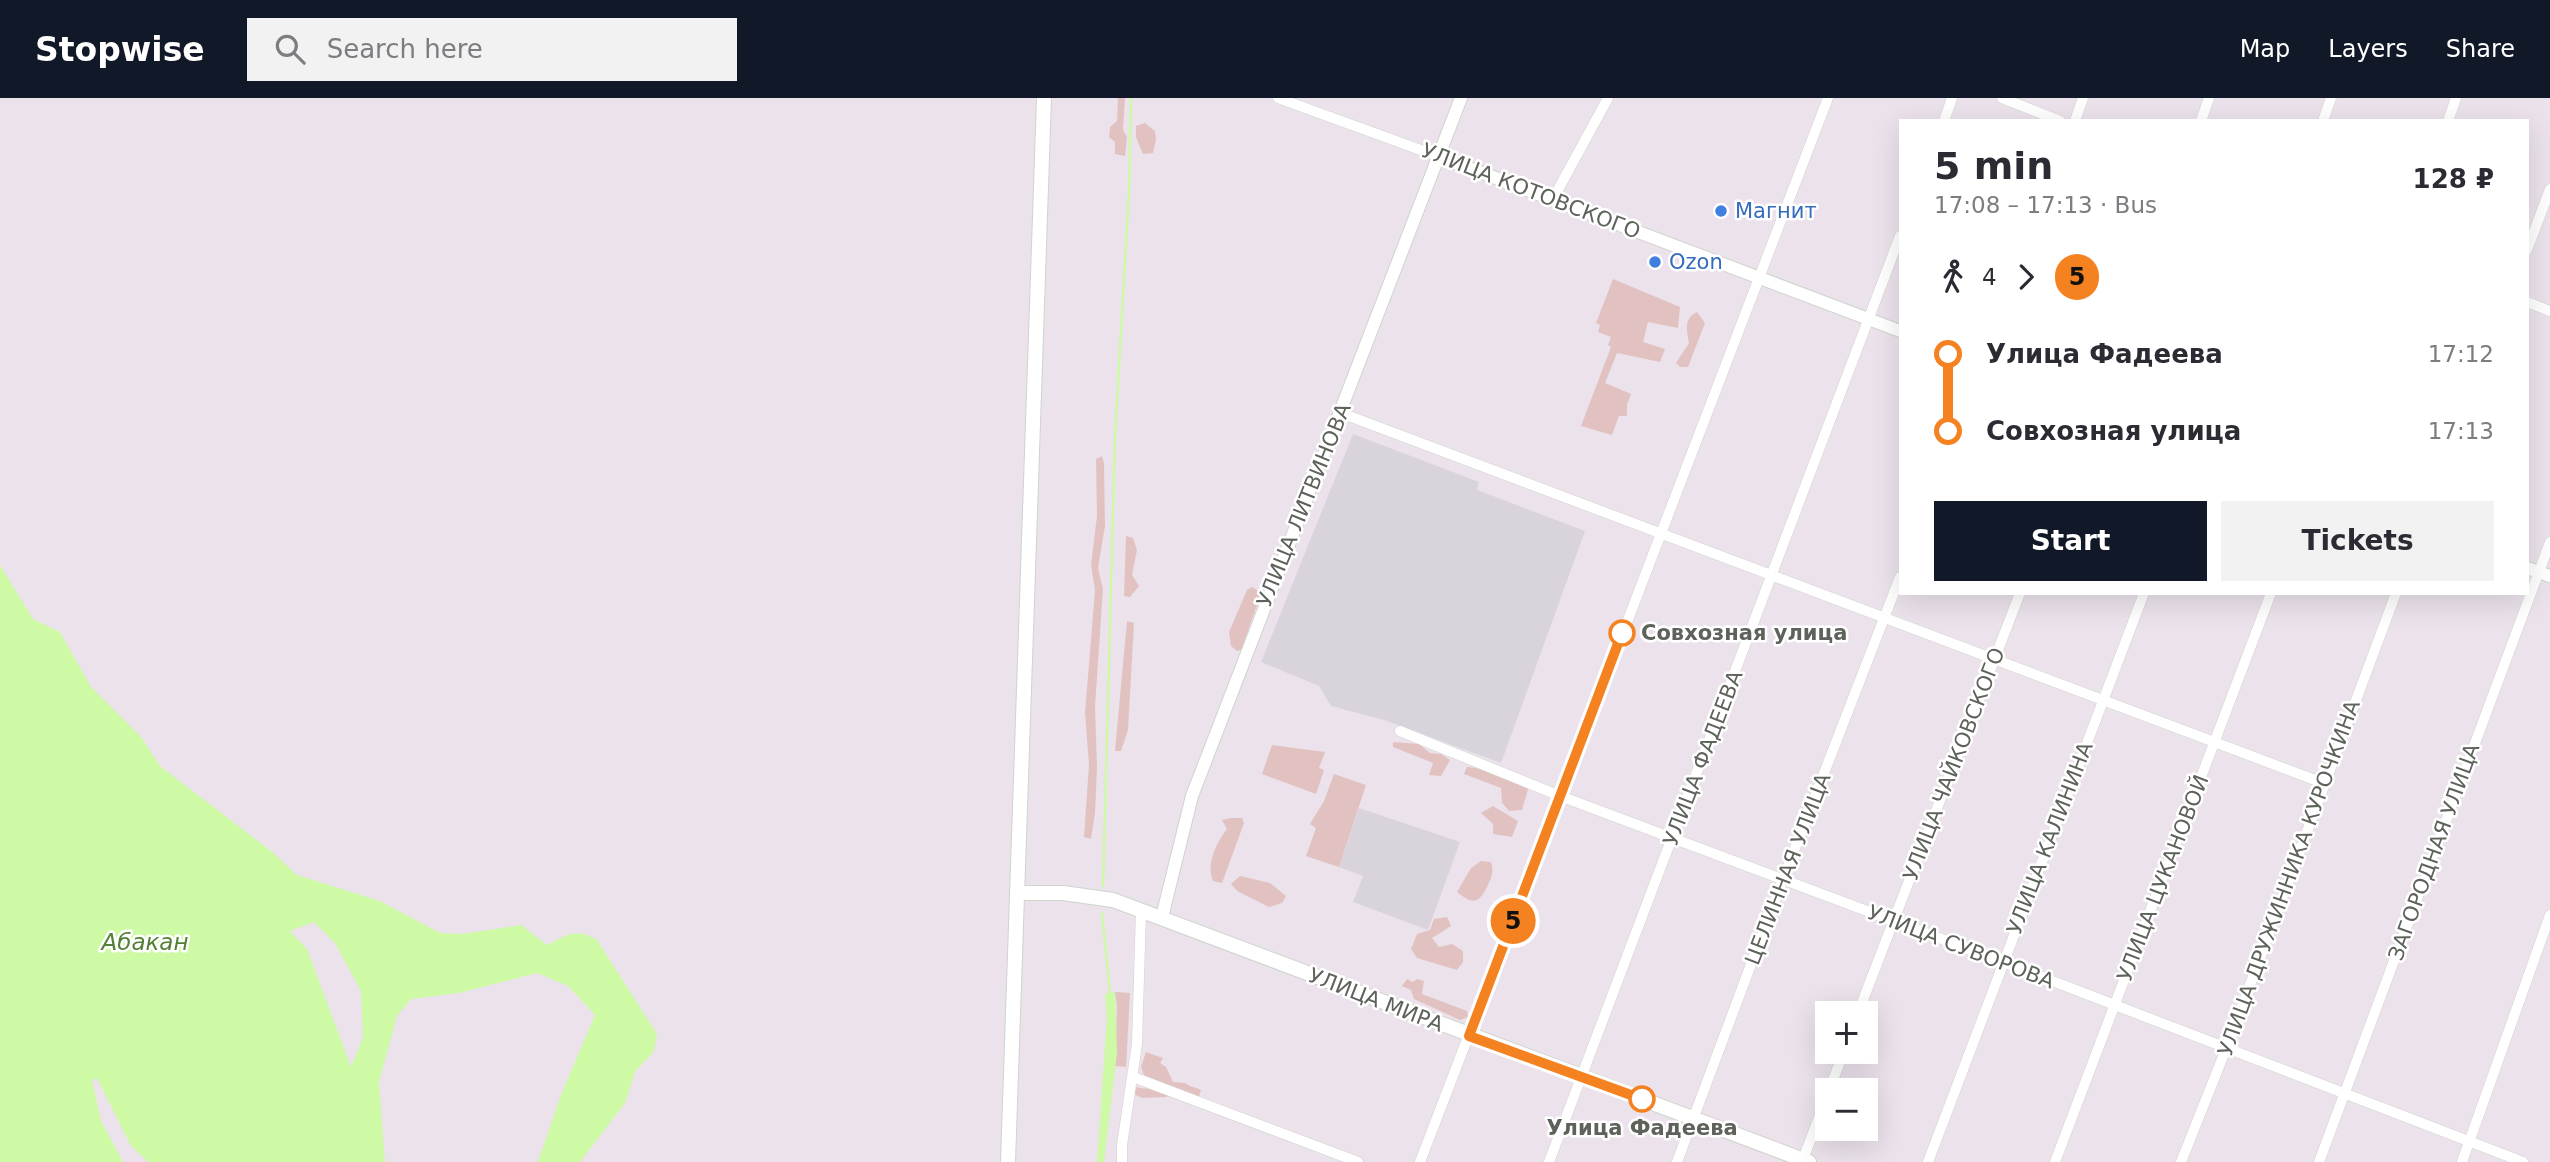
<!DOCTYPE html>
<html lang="en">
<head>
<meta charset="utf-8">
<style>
	:root { --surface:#fff; --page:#f2f2f3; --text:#2b2b33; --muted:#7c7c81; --accent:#111827 }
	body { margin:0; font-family:"DejaVu Sans",sans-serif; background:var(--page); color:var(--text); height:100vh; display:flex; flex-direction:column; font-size:26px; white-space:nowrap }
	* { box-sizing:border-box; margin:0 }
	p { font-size:23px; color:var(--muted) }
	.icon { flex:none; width:38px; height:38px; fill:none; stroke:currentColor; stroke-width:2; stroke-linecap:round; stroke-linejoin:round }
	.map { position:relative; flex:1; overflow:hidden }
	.panel { position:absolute; left:1899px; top:21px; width:630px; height:476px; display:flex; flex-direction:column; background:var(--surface); border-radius:0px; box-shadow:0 7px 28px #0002 }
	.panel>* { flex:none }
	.badge { padding:0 14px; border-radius:23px; font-size:24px; line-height:46px }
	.tools { position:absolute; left:1815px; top:903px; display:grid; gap:14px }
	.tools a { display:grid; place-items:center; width:63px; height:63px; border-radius:0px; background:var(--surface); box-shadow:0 7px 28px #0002; font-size:35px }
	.map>.badge { position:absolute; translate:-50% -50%; box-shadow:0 0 0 4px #fff }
	.legs { display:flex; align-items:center; gap:10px; height:77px; padding:0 35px; font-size:23px }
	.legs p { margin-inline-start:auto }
	.summary { display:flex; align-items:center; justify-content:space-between; height:119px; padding:0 35px }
	h1 { font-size:38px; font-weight:600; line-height:52px }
	.primary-button { display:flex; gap:14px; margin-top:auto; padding:14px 35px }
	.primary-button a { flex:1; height:80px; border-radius:0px; background:var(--accent); color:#fff; font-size:28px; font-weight:600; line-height:80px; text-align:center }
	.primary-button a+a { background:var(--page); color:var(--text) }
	ul { padding:0 35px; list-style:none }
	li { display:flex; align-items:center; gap:24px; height:77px; font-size:26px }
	li i { display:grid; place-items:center; width:10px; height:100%; margin:0 9px; background:currentColor }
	li i::after { content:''; width:18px; height:18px; margin:-9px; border:5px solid; border-radius:50%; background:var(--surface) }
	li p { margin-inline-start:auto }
	li:first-child i { background:linear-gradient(#0000 50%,currentColor 0) }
	li:last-child i { background:linear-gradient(currentColor 50%,#0000 0) }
	header { display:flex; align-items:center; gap:42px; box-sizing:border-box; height:98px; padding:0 35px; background:var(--accent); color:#fff }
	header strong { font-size:33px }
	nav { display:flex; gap:38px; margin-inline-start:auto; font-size:24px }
	.search { width:490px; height:63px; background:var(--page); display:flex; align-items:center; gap:18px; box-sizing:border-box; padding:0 24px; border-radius:0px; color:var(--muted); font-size:26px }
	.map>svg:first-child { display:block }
</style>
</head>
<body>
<header>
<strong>Stopwise</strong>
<div class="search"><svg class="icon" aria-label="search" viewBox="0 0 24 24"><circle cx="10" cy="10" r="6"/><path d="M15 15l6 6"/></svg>Search here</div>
<nav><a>Map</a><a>Layers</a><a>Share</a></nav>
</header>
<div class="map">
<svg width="2550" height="1064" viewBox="0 0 2550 1064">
	<rect width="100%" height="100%" fill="#ebe2ec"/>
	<g fill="#d9d4db">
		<polygon points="1353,336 1479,384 1477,392 1585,433 1501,665 1384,622 1331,608 1319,588 1261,564"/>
		<polygon points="1359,710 1460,744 1428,832 1353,804 1363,778 1339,769"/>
	</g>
	<g fill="#e2c2c0">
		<polygon points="1118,0 1125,0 1123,32 1127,39 1125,58 1115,56 1115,44 1109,39 1110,29 1117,23"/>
		<polygon points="1145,25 1155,33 1156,41 1153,55 1143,56 1136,39 1136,28"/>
		<polygon points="1613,181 1680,209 1678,230 1648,224 1643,244 1665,251 1660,264 1617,255 1605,285 1631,296 1627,307 1627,318 1619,318 1612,337 1581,328 1611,249 1608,247 1611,239 1598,234 1600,227 1596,225"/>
		<path d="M1697,214L1705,225L1688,269H1680L1676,265L1689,245C1687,232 1683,221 1697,214Z"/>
		<polygon points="1102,358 1104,365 1105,428 1098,470 1103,491 1095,608 1097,670 1095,715 1091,741 1084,739 1089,667 1085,615 1095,492 1091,467 1097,418 1096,361"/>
		<polygon points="1126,438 1133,440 1137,452 1132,477 1139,488 1130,499 1124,498"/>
		<polygon points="1252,489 1260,494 1260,499 1241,552 1237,553 1231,548 1229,534 1247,492"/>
		<polygon points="1127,523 1134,525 1128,632 1121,653 1115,653"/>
		<polygon points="1393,644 1419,646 1430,655 1441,656 1450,662 1441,678 1429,677 1433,665 1393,649"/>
		<polygon points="1272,647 1325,654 1319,670 1324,672 1316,696 1262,676"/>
		<path d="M1467,669C1491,672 1510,675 1528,691L1522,712L1509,713L1502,705L1501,690L1464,676Z"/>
		<polygon points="1334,676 1366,687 1339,769 1306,758 1316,730 1310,726 1324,703"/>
		<polygon points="1493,708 1518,723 1512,739 1493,736 1493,726 1481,715"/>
		<path d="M1231,720H1242L1244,725L1222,785L1213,783C1206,766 1216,745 1227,731L1222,722Z"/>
		<path d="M1481,763L1491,764C1494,774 1492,778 1488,787C1479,806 1473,807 1457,794L1471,770Z"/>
		<polygon points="1240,778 1270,785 1286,798 1282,805 1269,809 1237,793 1231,786"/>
		<polygon points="1447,819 1451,828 1432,840 1439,849 1452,846 1463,853 1463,864 1457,872 1417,860 1411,851 1417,836 1430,832 1434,821"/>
		<polygon points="1407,881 1413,884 1417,881 1424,883 1422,896 1467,913 1468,919 1460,922 1414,901 1411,892 1402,888"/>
		<polygon points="1115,894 1130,895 1126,969 1115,968 1117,908"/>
		<path d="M1146,954L1163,960L1160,965L1166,969L1173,984L1185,985C1190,989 1196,989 1201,992L1199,999L1144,977L1141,969Z"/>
		<polygon points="1135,989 1168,994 1167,999 1142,1000 1134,996"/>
	</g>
	<g fill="#cef9a5" fill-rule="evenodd">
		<path d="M0,467L33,521L60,534L91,589L142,640L160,668L271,753L297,777L380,803L440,835L462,836L521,827L547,847C567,837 576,829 597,842L657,936L654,953L635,974L625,1005L580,1064H538L561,997L595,917L568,888L537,875L459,895L411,901L397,918L379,984L385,1064H148L131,1048L97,980L92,982L101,1023L123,1064H0ZM314,824L335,845L361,893L363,940L351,969L307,851L290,833Z"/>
		<polygon points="1115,894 1117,955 1104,1064 1097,1064 1107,919 1105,896"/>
	</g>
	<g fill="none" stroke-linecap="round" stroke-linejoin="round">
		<g stroke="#cef9a5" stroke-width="2.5">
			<polyline points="1103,788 1115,339 1129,93 1131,0"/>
			<polyline points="1102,815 1110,895"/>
		</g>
		<g stroke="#cfd4cd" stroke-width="11">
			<g id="minor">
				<polyline points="1278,0 1440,59"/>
				<polyline points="2002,0 2060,23"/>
				<polyline points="1944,23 1952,0"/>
				<polyline points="2075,23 2083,0"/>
				<polyline points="2201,23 2209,0"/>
				<polyline points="2323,23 2331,0"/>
				<polyline points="2448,23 2456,0"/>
				<polyline points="1553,101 1608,0"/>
				<polyline points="2527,152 2550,91"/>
				<polyline points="2527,204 2550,213"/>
				<polyline points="1341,315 2323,685"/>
				<polyline points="1400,633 1560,698 2003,864 2523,1064"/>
				<polyline points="1858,915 2020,495"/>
				<polyline points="1133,979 1358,1064"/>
				<polyline points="1829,992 1844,954"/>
				<polyline points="1122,1064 1122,1047 1137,946 1141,812"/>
				<polyline points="1420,1064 1828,0"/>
				<polyline points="1549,1064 1900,138"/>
				<polyline points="1677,1064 1783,781 1900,479"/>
				<polyline points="1802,1064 1827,998"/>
				<polyline points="1928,1064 2144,495"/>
				<polyline points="2055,1064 2271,495"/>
				<polyline points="2181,1064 2226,951 2396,495"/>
				<polyline points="2319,1064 2550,444"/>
				<polyline points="2462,1064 2550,817"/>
			</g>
		</g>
		<g stroke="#cfd4cd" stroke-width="14">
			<g id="tertiary">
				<polyline points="1440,59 1900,233"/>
				<polyline points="2527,470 2550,478"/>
				<polyline points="1162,819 1192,698 1461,0"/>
			</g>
		</g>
		<g stroke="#cfd4cd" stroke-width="16">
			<g id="secondary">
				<polyline points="1017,795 1063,795 1113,802 1809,1064"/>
				<polyline points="1008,1064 1044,0"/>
			</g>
		</g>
		<use href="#minor" stroke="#fff" stroke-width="10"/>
		<use href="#tertiary" stroke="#fff" stroke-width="12"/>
		<use href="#secondary" stroke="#fff" stroke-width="14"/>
	</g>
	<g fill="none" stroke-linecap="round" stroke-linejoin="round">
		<g stroke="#fff" stroke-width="16">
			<polyline id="line-1" points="1622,535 1469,938 1642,1001"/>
		</g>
		<use href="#line-1" stroke="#f58220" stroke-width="10"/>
	</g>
	<g fill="#3f7fe0" stroke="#fff" stroke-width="2.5">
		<circle cx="1721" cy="113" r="7"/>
		<circle cx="1655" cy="164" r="7"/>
	</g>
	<g fill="#fff" stroke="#f58220" stroke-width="3.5">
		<circle cx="1622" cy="535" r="12"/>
		<circle cx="1642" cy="1001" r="12"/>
	</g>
	<g text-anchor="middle" stroke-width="5" stroke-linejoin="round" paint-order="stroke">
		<g font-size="21" fill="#5d625a" stroke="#fff">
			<text transform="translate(1531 93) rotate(21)" y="7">УЛИЦА КОТОВСКОГО</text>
			<text transform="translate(1304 407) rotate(-68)" y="7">УЛИЦА ЛИТВИНОВА</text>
			<text transform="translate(1703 660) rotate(-69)" y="7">УЛИЦА ФАДЕЕВА</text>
			<text transform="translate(1954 666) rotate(-69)" y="7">УЛИЦА ЧАЙКОВСКОГО</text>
			<text transform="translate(2050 740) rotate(-69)" y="7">УЛИЦА КАЛИНИНА</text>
			<text transform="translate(2434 754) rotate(-70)" y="7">ЗАГОРОДНАЯ УЛИЦА</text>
			<text transform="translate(1788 771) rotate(-69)" y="7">ЦЕЛИННАЯ УЛИЦА</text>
			<text transform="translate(2163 780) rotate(-69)" y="7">УЛИЦА ЦУКАНОВОЙ</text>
			<text transform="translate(2289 780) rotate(-70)" y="7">УЛИЦА ДРУЖИННИКА КУРОЧКИНА</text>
			<text transform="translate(1961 849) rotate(21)" y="7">УЛИЦА СУВОРОВА</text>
			<text transform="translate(1376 902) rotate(21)" y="7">УЛИЦА МИРА</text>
		</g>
		<g font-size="21" fill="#366cbe" stroke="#fff" text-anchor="start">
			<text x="1735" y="120">Магнит</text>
			<text x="1669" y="171">Ozon</text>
		</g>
		<g font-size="21" font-weight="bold" fill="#5d625a" stroke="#fff" text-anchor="start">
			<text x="1641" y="542">Совхозная улица</text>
			<text x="1642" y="1037" text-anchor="middle">Улица Фадеева</text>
		</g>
		<g font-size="23" font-style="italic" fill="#547f36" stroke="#fff">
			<text x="145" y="852">Абакан</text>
		</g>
	</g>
</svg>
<div class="tools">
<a>+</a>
<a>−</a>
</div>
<b class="badge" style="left:1513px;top:823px;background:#f58220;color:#111">5</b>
<section class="panel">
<div class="summary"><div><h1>5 min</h1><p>17:08 – 17:13 · Bus</p></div><b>128 ₽</b></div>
<div class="legs"><svg class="icon" aria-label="walk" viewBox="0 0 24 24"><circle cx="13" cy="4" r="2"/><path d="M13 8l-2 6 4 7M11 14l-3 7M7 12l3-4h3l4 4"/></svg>4<svg class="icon" aria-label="forward" viewBox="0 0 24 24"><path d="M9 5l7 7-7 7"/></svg><b class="badge" style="background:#f58220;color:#111">5</b></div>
<ul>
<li><i style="color:#f58220"></i><b>Улица Фадеева</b><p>17:12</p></li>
<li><i style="color:#f58220"></i><b>Совхозная улица</b><p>17:13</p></li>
</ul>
<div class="primary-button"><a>Start</a><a>Tickets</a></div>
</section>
</div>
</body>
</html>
